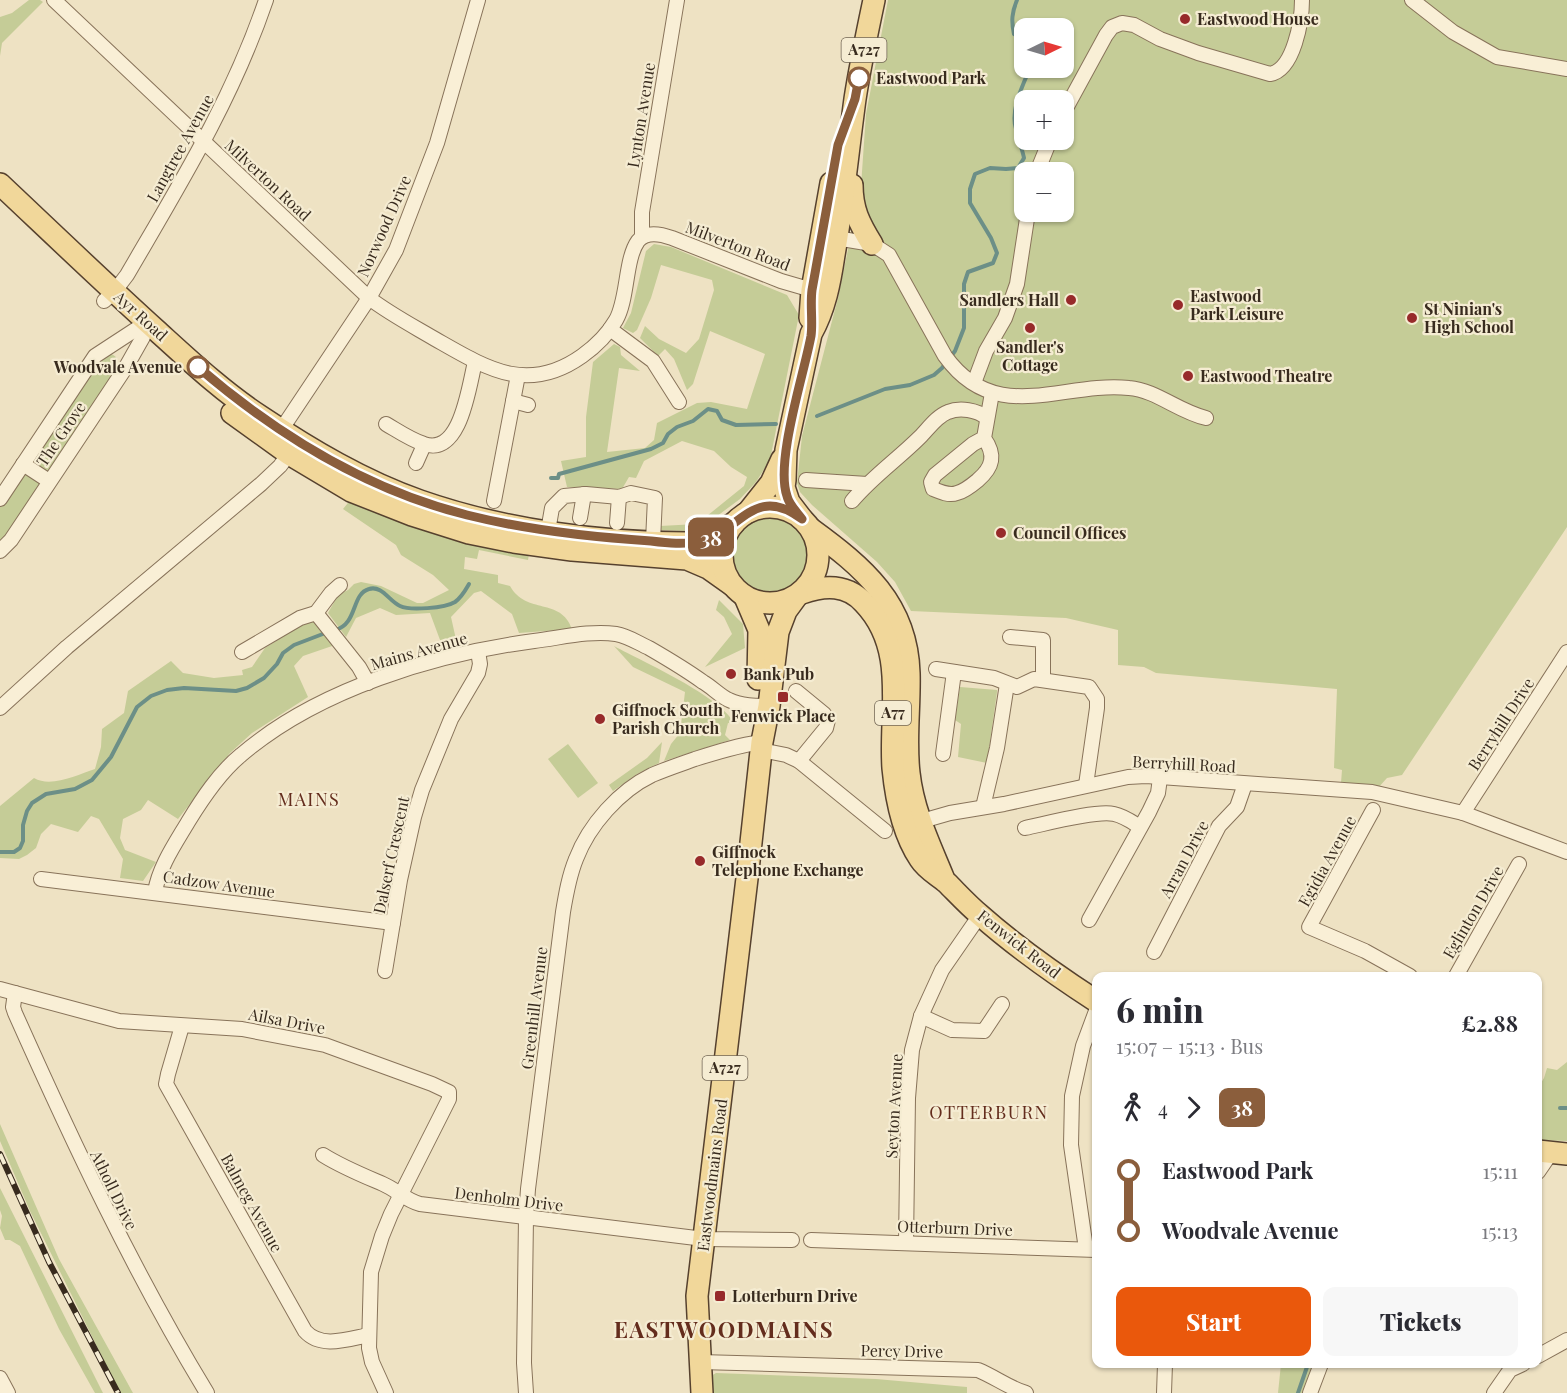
<!DOCTYPE html>
<html lang="en">
<head>
<meta charset="utf-8">
<style>
	:root { --surface:#fff; --page:#f7f7f7; --text:#2b2b33; --muted:#7c7c81; --accent:#ea580c }
	body { margin:0; font-family:"Playfair Display",serif; background:var(--page); color:var(--text); height:100vh; display:flex; flex-direction:column; font-size:22px; white-space:nowrap }
	* { box-sizing:border-box; margin:0 }
	p { font-size:20px; color:var(--muted) }
	.icon { flex:none; width:33px; height:33px; fill:none; stroke:currentColor; stroke-width:2; stroke-linecap:round; stroke-linejoin:round }
	.map { position:relative; flex:1; overflow:hidden }
	.panel { position:absolute; left:1092px; top:972px; width:450px; height:396px; display:flex; flex-direction:column; background:var(--surface); border-radius:12px; box-shadow:0 2px 4px #0004 }
	.panel>* { flex:none }
	.badge { padding:0 12px; border-radius:9px; font-size:21px; line-height:39px }
	.needle { width:39px; rotate:85deg }
	.buttons { position:absolute; left:1014px; top:18px; display:grid; gap:12px }
	.buttons a { display:grid; place-items:center; width:60px; height:60px; border-radius:12px; background:var(--surface); box-shadow:0 2px 4px #0004; font-size:30px }
	.map>.badge { position:absolute; translate:-50% -50%; box-shadow:0 0 0 3px #fff }
	.legs { display:flex; align-items:center; gap:9px; height:66px; padding:0 24px; font-size:20px }
	.legs p { margin-inline-start:auto }
	.headline { display:flex; align-items:center; justify-content:space-between; height:102px; padding:0 24px }
	h1 { font-size:33px; font-weight:800; line-height:45px }
	.primary-button { display:flex; gap:12px; margin-top:auto; padding:12px 24px }
	.primary-button a { flex:1; height:69px; border-radius:12px; background:var(--accent); color:#fff; font-size:24px; font-weight:800; line-height:69px; text-align:center }
	.primary-button a+a { background:var(--page); color:var(--text) }
	ul { padding:0 24px; list-style:none }
	li { display:flex; align-items:center; gap:21px; height:60px; font-size:22px }
	li i { display:grid; place-items:center; width:9px; height:100%; margin:0 8px; background:currentColor }
	li i::after { content:''; width:15px; height:15px; margin:-8px; border:4px solid; border-radius:50%; background:var(--surface) }
	li p { margin-inline-start:auto }
	li:first-child i { background:linear-gradient(#0000 50%,currentColor 0) }
	li:last-child i { background:linear-gradient(currentColor 50%,#0000 0) }
	.map>svg:first-child { display:block }
</style>
</head>
<body>
<div class="map">
<svg width="1567" height="1393" viewBox="0 0 1567 1393">
	<rect width="100%" height="100%" fill="#eee2c3"/>
	<g fill="#c5cc97" fill-rule="evenodd">
		<polygon points="29,0 40,0 43,2 2,43 0,56 0,17 12,13"/>
		<path d="M888,0H1567V527L1402,775L1387,778L1377,789L1341,783L1342,770L1334,768L1337,689L1156,673L1144,667L1118,665V630L1066,618L911,611L895,582L877,562L812,505L800,492L797,483L802,436L838,298L861,186L866,114ZM1024,28H1064V68H1024ZM1024,100H1064V140H1024ZM1024,172H1064V212H1024Z"/>
		<polygon points="654,244 671,247 787,295 799,315 770,460 756,482 740,499 701,528 688,531 661,530 660,526 697,524 744,486 747,477 731,467 714,451 682,441 644,461 636,478 629,477 622,489 567,487 561,461 586,457 586,417 593,362 614,344 620,347 621,355 640,371 619,368 607,452 645,448 654,440 657,423 697,403 711,402 747,409 765,354 710,331 693,384 687,390 674,359 665,349 658,356 640,338 645,326 659,339 686,353 699,339 714,290 712,280 661,265 651,298 637,330 633,333 623,328 631,313 646,251"/>
		<path d="M105,353C117,354 119,359 118,371L50,474L31,462Z"/>
		<polygon points="23,472 40,483 0,544 0,507"/>
		<path d="M352,498L456,541L529,554L528,560L479,550L477,559L465,557L464,569L498,575V583L510,586C526,615 561,597 572,629L519,633L512,614L481,591L474,593L451,617L457,644L443,648L430,613L396,615L380,608L356,618L346,637L328,613L338,595L348,590L354,584L361,582L381,586L417,603H423L449,590L433,575L401,555L396,545L343,509Z"/>
		<circle cx="769" cy="556" r="41"/>
		<polygon points="719,600 743,624 745,648 705,667 732,634 724,617 716,610"/>
		<path d="M314,617L335,645L303,656L294,666L308,697L252,733L230,753L178,819L148,800L141,810L123,819L120,838L125,850L156,862L143,881L120,878L123,859L99,819L91,816L78,832L51,824L41,834L36,848L27,855L19,859L0,858V806L34,778C51,788 77,775 95,769L101,747L102,729L124,713L128,691L171,661L183,673L214,678L243,675L242,670L252,667L265,648Z"/>
		<path d="M614,646C645,663 719,695 735,724L728,723L725,735L730,740L664,761L671,744L680,733L685,692L633,667Z"/>
		<polygon points="960,687 997,690 997,692 987,763 958,757 961,724 955,720"/>
		<polygon points="662,742 659,763 637,774 613,791 609,785 647,758"/>
		<polygon points="568,744 598,783 578,798 548,759"/>
		<polygon points="1567,1062 1567,1141 1538,1140 1538,1088 1544,1078 1547,1068 1557,1070"/>
		<polygon points="0,1124 59,1259 133,1393 120,1393 30,1211 0,1141"/>
		<polygon points="0,1188 103,1393 95,1393 91,1386 59,1329 20,1246 10,1240 5,1240 0,1228 2,1216 0,1210"/>
		<polygon points="1281,1364 1314,1364 1303,1393 1278,1393"/>
		<polygon points="716,1373 876,1379 967,1387 967,1393 713,1393 711,1376"/>
	</g>
	<g fill="none" stroke-linecap="round" stroke-linejoin="round">
		<g stroke="#6c8f87" stroke-width="4">
			<path d="M1017,0C1012,12 1011,21 1014,34L1024,40"/>
			<path d="M817,416L885,389L910,385L934,375L942,368L955,351L964,328V284L968,272L993,263L997,253L991,238L970,203V189L975,174L990,168L1006,169L1018,168L1024,158C1022,148 1018,139 1016,129C1010,110 1023,85 1030,68"/>
			<polyline points="551,478 558,478 559,474 651,449 663,443 668,434 677,427 693,421 708,409 717,411 722,420 736,425 776,424"/>
			<path d="M335,630C358,624 351,594 369,589C382,585 389,601 400,606C410,611 445,608 455,602C462,597 465,591 469,584"/>
			<polyline points="0,852 14,852 20,848 23,841 23,825 27,811 32,803 46,794 75,789 92,780 111,757 137,707 151,696 167,690 184,688 236,691 247,688 264,678 277,664 283,653 294,645 328,632"/>
			<polyline points="1560,1108 1567,1108"/>
			<polyline points="1298,1393 1308,1364"/>
		</g>
		<g stroke="#88735a" stroke-width="16">
			<g id="street">
				<path d="M54,0L369,298C390,314 413,326 435,339C486,368 527,395 582,356C596,346 608,334 616,320C628,299 625,259 638,241C646,231 661,234 672,238L781,281L812,290"/>
				<polyline points="1412,0 1453,32 1497,57 1567,69"/>
				<path d="M1064,112L1106,35L1112,27L1122,23L1134,25L1160,39L1198,53L1270,74C1294,70 1302,20 1302,0"/>
				<polyline points="1037,172 1050,140"/>
				<polyline points="642,236 642,212 677,0"/>
				<path d="M830,237L872,244L889,255L945,356C996,427 1062,381 1129,388C1156,390 1179,412 1206,418"/>
				<path d="M104,301L114,292L127,275C180,184 232,100 266,0"/>
				<polyline points="610,329 653,361 679,402"/>
				<polyline points="974,383 986,351 1005,318 1017,284 1028,212"/>
				<polyline points="513,401 528,405"/>
				<path d="M386,424C398,431 411,440 424,444C461,457 469,385 475,362"/>
				<polyline points="277,436 369,298 396,250 437,143 478,0"/>
				<path d="M984,438L973,444L935,475L931,482L933,489C940,492 949,496 957,493C965,491 972,485 978,480C993,467 996,455 984,438L992,393"/>
				<polyline points="416,463 424,445"/>
				<polyline points="23,464 49,481"/>
				<polyline points="806,480 867,484"/>
				<polyline points="0,499 95,356 147,322"/>
				<polyline points="494,501 518,375"/>
				<path d="M852,501C872,477 898,459 920,437C928,429 937,416 948,412C960,407 977,410 987,418"/>
				<polyline points="580,518 584,494"/>
				<polyline points="617,523 619,497"/>
				<polyline points="553,536 548,531 552,508 564,496 586,494 619,497 631,493 655,498 653,541"/>
				<polyline points="0,551 11,540 126,367 143,337 147,322"/>
				<polyline points="316,613 359,667 368,683"/>
				<polyline points="1010,637 1043,640 1043,680"/>
				<polyline points="242,652 300,618 316,613 331,593 340,585"/>
				<polyline points="936,669 994,678 1017,687 1034,679 1089,687 1097,699 1097,708 1086,785"/>
				<polyline points="796,691 824,714 828,720 826,728 799,761"/>
				<polyline points="0,708 67,647 261,484 280,466 294,447"/>
				<polyline points="761,750 786,755 799,761 885,831"/>
				<polyline points="943,754 954,672"/>
				<polyline points="983,807 997,748 1007,684"/>
				<polyline points="1373,810 1309,927 1365,951 1410,976"/>
				<polyline points="1463,813 1567,652"/>
				<polyline points="915,823 950,813 1004,804 1128,777 1146,776 1372,792 1463,813 1567,852"/>
				<path d="M1025,828C1045,824 1096,810 1114,814C1124,816 1132,822 1140,827"/>
				<polyline points="41,879 393,923"/>
				<path d="M155,892C159,867 175,844 188,822C202,799 219,773 241,755C318,689 435,654 534,641C560,638 590,630 616,634C628,636 638,643 649,648C668,659 685,669 703,682C712,687 720,696 729,700C741,706 756,706 769,706"/>
				<polyline points="1089,920 1149,812 1158,793 1160,778"/>
				<polyline points="1154,952 1219,826 1237,807 1245,784"/>
				<polyline points="385,971 400,880 414,817 422,790 451,719 478,673 480,664 478,651"/>
				<polyline points="1456,976 1519,864"/>
				<polyline points="0,989 119,1021 242,1029 325,1045 432,1084 449,1092 449,1099 441,1115 391,1214 382,1236 371,1272 369,1348 372,1362 386,1393"/>
				<path d="M15,993L13,1007L15,1013C73,1143 133,1271 207,1393"/>
				<polyline points="921,1016 952,1030 984,1031 1002,1004"/>
				<path d="M182,1026L168,1074L166,1084L305,1331C321,1349 348,1339 369,1335"/>
				<path d="M323,1155C342,1167 362,1175 383,1184C397,1190 405,1200 420,1204L704,1239L792,1240"/>
				<polyline points="1538,1172 1551,1153"/>
				<polyline points="811,1240 1096,1250"/>
				<polyline points="906,1243 908,1098 912,1050 921,1016 942,970 980,915"/>
				<polyline points="1086,1249 1071,1145 1072,1096 1083,1046 1096,1011"/>
				<polyline points="1538,1356 1567,1340"/>
				<path d="M700,1362L978,1370C995,1377 1009,1388 1026,1393"/>
				<polyline points="0,1378 8,1393"/>
				<path d="M526,1393L524,1363L526,1218L528,1189L563,912C566,894 569,876 576,859C589,825 619,791 652,775C666,769 681,764 695,759C717,752 739,745 762,742"/>
				<polyline points="1164,1393 1165,1364"/>
				<polyline points="1310,1393 1321,1364"/>
				<polyline points="1494,1393 1510,1370 1523,1364"/>
			</g>
		</g>
		<g stroke="#56412e" stroke-width="24">
			<g id="primary">
				<path d="M0,184C52,233 103,282 156,330C189,360 223,392 260,416C311,450 363,481 420,501C503,530 601,543 688,543L702,541L734,523"/>
				<path d="M852,185C852,209 859,223 872,244"/>
				<polyline points="810,318 812,290 831,183"/>
				<polyline points="232,413 289,454 351,491 412,515 469,533 514,542 572,550 687,559 708,568 732,585"/>
				<circle cx="770" cy="555" r="48"/>
				<polyline points="748,512 771,483 782,459"/>
				<path d="M802,519L789,502L784,487L785,480L786,450L811,334C825,309 830,282 834,255C843,203 848,151 855,99C860,66 867,33 874,0"/>
				<path d="M811,529C863,567 907,603 909,673C910,706 905,740 909,773C913,810 929,843 943,877"/>
				<path d="M802,593C825,585 847,584 864,603C908,649 889,712 893,768C896,799 903,834 920,859C927,870 938,875 947,883C958,894 968,905 980,915C1016,947 1056,975 1096,1001"/>
				<polyline points="745,597 759,630 758,679"/>
				<polyline points="1538,1151 1567,1154"/>
				<polyline points="702,1393 697,1296 748,870 762,742 769,706 778,632 786,611 797,596"/>
			</g>
		</g>
		<use href="#street" stroke="#f9efd6" stroke-width="14"/>
		<use href="#primary" stroke="#f1d79a" stroke-width="21"/>
		<g stroke="#382b1e" stroke-width="6">
			<polyline id="rail" points="0,1154 49,1262 118,1393"/>
		</g>
		<use href="#rail" stroke="#f5ecd2" stroke-width="4" stroke-dasharray="11" stroke-linecap="butt"/>
	</g>
	<g fill="none" stroke-linecap="round" stroke-linejoin="round">
		<g stroke="#fff" stroke-width="14">
			<path id="line-1" d="M198,367C276,434 367,490 467,515C527,530 589,537 651,541C667,543 685,545 701,541C740,532 754,483 802,519C797,512 789,505 787,496C775,462 804,374 811,336C813,322 810,305 812,290L838,145L855,99L859,78"/>
		</g>
		<use href="#line-1" stroke="#8b5e3c" stroke-width="9"/>
	</g>
	<g fill="#972a2a" stroke="#f5ecd2" stroke-width="2">
		<circle cx="1185" cy="19" r="6"/>
		<circle cx="1071" cy="300" r="6"/>
		<circle cx="1178" cy="305" r="6"/>
		<circle cx="1412" cy="318" r="6"/>
		<circle cx="1030" cy="328" r="6"/>
		<circle cx="1188" cy="376" r="6"/>
		<circle cx="1001" cy="533" r="6"/>
		<circle cx="731" cy="674" r="6"/>
		<rect x="777" y="691" width="12" height="12" rx="3"/>
		<circle cx="600" cy="719" r="6"/>
		<circle cx="700" cy="861" r="6"/>
		<rect x="714" y="1290" width="12" height="12" rx="3"/>
	</g>
	<g fill="#fff" stroke="#8b5e3c" stroke-width="3">
		<circle cx="859" cy="78" r="10"/>
		<circle cx="198" cy="367" r="10"/>
	</g>
	<g text-anchor="middle" stroke-width="4.5" stroke-linejoin="round" paint-order="stroke">
		<g fill="#f5ecd2" stroke="#716554" stroke-width="1.5">
			<rect x="841.5" y="38" width="45" height="24" rx="4.5"/>
			<rect x="875" y="701" width="36" height="24" rx="4.5"/>
			<rect x="702.5" y="1056" width="45" height="24" rx="4.5"/>
		</g>
		<g font-size="15" font-weight="bold" fill="#382b1e">
			<text x="864" y="55">A727</text>
			<text x="893" y="718">A77</text>
			<text x="725" y="1073">A727</text>
		</g>
		<g font-size="16" font-weight="bold" fill="#382b1e" stroke="#f5ecd2" text-anchor="start">
			<text x="1197" y="25">Eastwood House</text>
			<text x="1190" y="302">Eastwood<tspan x="1190" dy="18">Park Leisure</tspan></text>
			<text x="1059" y="306" text-anchor="end">Sandlers Hall</text>
			<text x="1424" y="315">St Ninian's<tspan x="1424" dy="18">High School</tspan></text>
			<text x="1030" y="353" text-anchor="middle">Sandler's<tspan x="1030" dy="18">Cottage</tspan></text>
			<text x="1200" y="382">Eastwood Theatre</text>
			<text x="1013" y="539">Council Offices</text>
			<text x="743" y="680">Bank Pub</text>
			<text x="612" y="716">Giffnock South<tspan x="612" dy="18">Parish Church</tspan></text>
			<text x="783" y="722" text-anchor="middle">Fenwick Place</text>
			<text x="712" y="858">Giffnock<tspan x="712" dy="18">Telephone Exchange</tspan></text>
			<text x="732" y="1302">Lotterburn Drive</text>
		</g>
		<g font-size="16" font-weight="bold" fill="#382b1e" stroke="#f5ecd2" text-anchor="start">
			<text x="876" y="84">Eastwood Park</text>
			<text x="182" y="373" text-anchor="end">Woodvale Avenue</text>
		</g>
		<g font-size="16" fill="#382b1e" stroke="#f5ecd2">
			<text transform="translate(641 115) rotate(-81)" y="6">Lynton Avenue</text>
			<text transform="translate(180 148) rotate(-61)" y="6">Langtree Avenue</text>
			<text transform="translate(268 180) rotate(43)" y="6">Milverton Road</text>
			<text transform="translate(384 226) rotate(-66)" y="6">Norwood Drive</text>
			<text transform="translate(738 246) rotate(21)" y="6">Milverton Road</text>
			<text transform="translate(141 316) rotate(42)" y="6">Ayr Road</text>
			<text transform="translate(61 434) rotate(-56)" y="6">The Grove</text>
			<text transform="translate(419 651) rotate(-16)" y="6">Mains Avenue</text>
			<text transform="translate(1501 724) rotate(-57)" y="6">Berryhill Drive</text>
			<text transform="translate(1184 764) rotate(3)" y="6">Berryhill Road</text>
			<text transform="translate(391 855) rotate(-78)" y="6">Dalserf Crescent</text>
			<text transform="translate(1184 859) rotate(-62)" y="6">Arran Drive</text>
			<text transform="translate(1327 861) rotate(-61)" y="6">Egidia Avenue</text>
			<text transform="translate(219 884) rotate(8)" y="6">Cadzow Avenue</text>
			<text transform="translate(1473 912) rotate(-60)" y="6">Eglinton Drive</text>
			<text transform="translate(1019 944) rotate(38)" y="6">Fenwick Road</text>
			<text transform="translate(534 1008) rotate(-83)" y="6">Greenhill Avenue</text>
			<text transform="translate(287 1021) rotate(11)" y="6">Ailsa Drive</text>
			<text transform="translate(894 1106) rotate(-87)" y="6">Seyton Avenue</text>
			<text transform="translate(712 1175) rotate(-83)" y="6">Eastwoodmains Road</text>
			<text transform="translate(114 1190) rotate(64)" y="6">Atholl Drive</text>
			<text transform="translate(509 1199) rotate(7)" y="6">Denholm Drive</text>
			<text transform="translate(252 1203) rotate(61)" y="6">Balmeg Avenue</text>
			<text transform="translate(955 1228) rotate(2)" y="6">Otterburn Drive</text>
			<text transform="translate(902 1351) rotate(1)" y="6">Percy Drive</text>
		</g>
		<g font-size="18" letter-spacing="1.5" fill="#642d1d" stroke="#f5ecd2">
			<text x="309" y="806">MAINS</text>
			<text x="989" y="1119">OTTERBURN</text>
		</g>
		<g font-size="22" font-weight="bold" letter-spacing="1.5" fill="#642d1d" stroke="#f5ecd2">
			<text x="724" y="1338">EASTWOODMAINS</text>
		</g>
	</g>
</svg>
<div class="buttons">
<a><svg class="needle" viewBox="-14 -14 28 28"><path d="M0-13l5 13h-10z" fill="#e53935"/><path d="M0 13l5-13h-10z" fill="#7c7c81"/></svg></a>
<a>+</a>
<a>−</a>
</div>
<b class="badge" style="left:711px;top:537px;background:#8b5e3c;color:#fff">38</b>
<section class="panel">
<div class="headline"><div><h1>6 min</h1><p>15:07 – 15:13 · Bus</p></div><b>£2.88</b></div>
<div class="legs"><svg class="icon" aria-label="walk" viewBox="0 0 24 24"><circle cx="13" cy="4" r="2"/><path d="M13 8l-2 6 4 7M11 14l-3 7M7 12l3-4h3l4 4"/></svg>4<svg class="icon" aria-label="forward" viewBox="0 0 24 24"><path d="M9 5l7 7-7 7"/></svg><b class="badge" style="background:#8b5e3c;color:#fff">38</b></div>
<ul>
<li><i style="color:#8b5e3c"></i><b>Eastwood Park</b><p>15:11</p></li>
<li><i style="color:#8b5e3c"></i><b>Woodvale Avenue</b><p>15:13</p></li>
</ul>
<div class="primary-button"><a>Start</a><a>Tickets</a></div>
</section>
</div>
</body>
</html>
